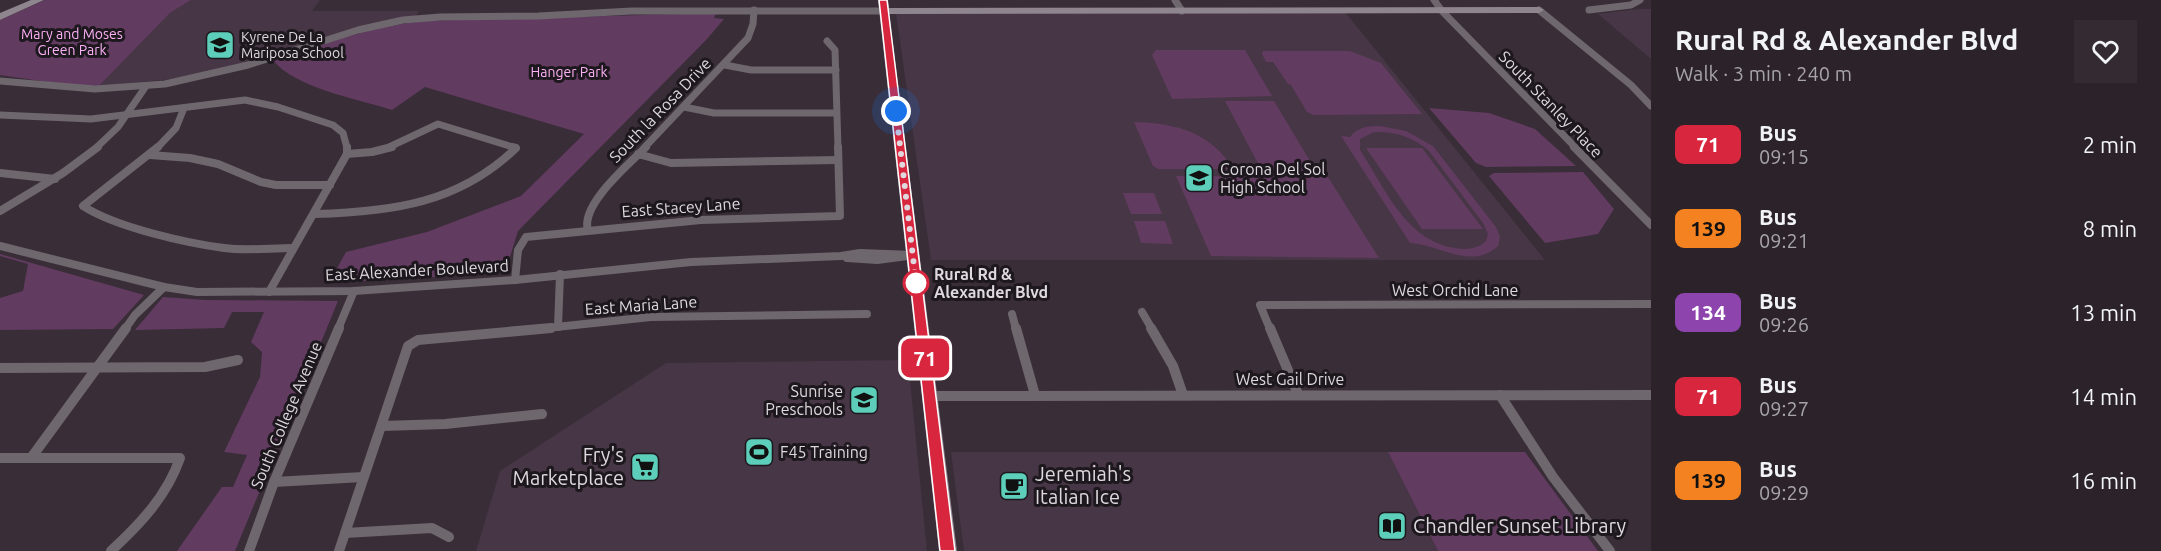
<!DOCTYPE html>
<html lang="en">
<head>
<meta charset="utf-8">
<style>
	:root { --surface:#2b222a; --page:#332a32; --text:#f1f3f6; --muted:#a6a4a8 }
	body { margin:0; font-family:Ubuntu,sans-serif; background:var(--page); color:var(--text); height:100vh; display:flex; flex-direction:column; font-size:22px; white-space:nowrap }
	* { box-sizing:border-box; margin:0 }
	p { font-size:20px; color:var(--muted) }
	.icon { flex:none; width:33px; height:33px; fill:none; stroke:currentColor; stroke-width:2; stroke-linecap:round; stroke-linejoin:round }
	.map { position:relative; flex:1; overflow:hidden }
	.side { display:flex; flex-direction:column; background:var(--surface); width:510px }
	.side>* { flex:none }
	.badge { padding:0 12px; border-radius:9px; font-size:21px; line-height:39px }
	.you { position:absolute; width:30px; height:30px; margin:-15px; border:4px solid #fff; border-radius:50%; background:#1a73e8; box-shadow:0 0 0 9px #1a73e833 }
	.map>.badge { position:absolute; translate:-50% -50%; box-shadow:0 0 0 3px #fff }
	.round { display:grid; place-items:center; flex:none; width:63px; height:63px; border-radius:0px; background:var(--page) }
	.summary { display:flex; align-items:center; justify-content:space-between; height:102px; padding:0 24px }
	h1 { font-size:28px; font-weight:700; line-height:45px }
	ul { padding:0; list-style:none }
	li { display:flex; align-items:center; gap:18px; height:84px; padding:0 24px }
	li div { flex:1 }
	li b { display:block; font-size:22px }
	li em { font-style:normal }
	li .badge { min-width:66px; font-weight:700; text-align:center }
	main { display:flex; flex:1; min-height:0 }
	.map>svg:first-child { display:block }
</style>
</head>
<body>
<main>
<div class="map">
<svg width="1651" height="551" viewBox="0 0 1651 551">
	<rect width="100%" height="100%" fill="#392d38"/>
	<g fill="#473645">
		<polygon points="191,0 320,0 312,11 419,11 416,16 238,66 183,78 99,86 170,13"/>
		<polygon points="1637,9 1651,9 1651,59 1598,14"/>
		<polygon points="896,13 1346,13 1545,260 931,260"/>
		<polygon points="908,360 927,551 476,551 500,471 666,363"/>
		<polygon points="951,452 1388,452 1438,551 964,551"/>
	</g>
	<g fill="#623b60" fill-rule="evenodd">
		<polygon points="45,0 191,0 170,13 99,86 61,84 0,75 0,20"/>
		<path d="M716,13L714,18L724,19L707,39L518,231L505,273L329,283L346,252L427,232L521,196L584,134L425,87L392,110C359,99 294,88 273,60C323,44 371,27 423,21Z"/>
		<polygon points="1156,50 1245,50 1272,96 1172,99 1152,55"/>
		<polygon points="1263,51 1350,51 1381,63 1422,114 1314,115 1307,112 1291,85 1288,84 1273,62 1266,62 1262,54"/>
		<polygon points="1225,101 1274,101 1316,171 1262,171"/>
		<polygon points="1429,108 1489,113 1535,129 1576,166 1486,167 1476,163"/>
		<path d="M1134,122C1175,123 1211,132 1233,169H1158L1153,166Z"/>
		<path d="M1380,126L1406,131L1433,146L1496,227L1500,237L1498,246C1471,271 1439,244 1410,243L1341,136L1350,137C1357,127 1369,126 1380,126ZM1374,132C1394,131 1414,137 1429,151L1483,223L1488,234L1486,241C1478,249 1466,250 1455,248C1406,241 1385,188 1360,150V139Z"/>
		<polygon points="1366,148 1422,148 1483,229 1422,229"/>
		<polygon points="1583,172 1614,209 1598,234 1545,243 1489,176 1494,173"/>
		<polygon points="1176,176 1328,177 1379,258 1211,256"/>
		<polygon points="1123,193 1154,193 1162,214 1131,214"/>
		<polygon points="1134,221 1165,221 1173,244 1141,243"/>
		<polygon points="0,254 144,295 113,329 0,330 0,298 23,291 28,264 0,256"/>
		<polygon points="163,297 205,300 338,301 235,551 177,551 222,487 233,487 247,455 224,452 260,377 262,352 251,342 264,312 232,312 224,328 135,330"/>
		<polygon points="1388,452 1525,452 1598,551 1438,551"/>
	</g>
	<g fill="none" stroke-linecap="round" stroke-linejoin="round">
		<g stroke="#6e676d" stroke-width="7">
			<polyline points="1175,0 1182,11"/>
			<polyline points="1434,0 1442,11 1576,148"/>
			<polyline points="1539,10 1631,85 1651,106"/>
			<polyline points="1589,10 1631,5 1640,0"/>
			<polyline points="827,41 835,50 838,148"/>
			<polyline points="725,65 751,70 836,70"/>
			<polyline points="0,81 95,89 165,84 248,65 358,30 403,20 440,17 538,16 632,11 885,11"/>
			<polyline points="684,107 714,113 836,113"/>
			<polyline points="0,115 91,119 245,100 278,107 333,125 343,133 347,148"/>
			<polyline points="96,148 118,127 146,86"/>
			<polyline points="157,148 176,128 184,108"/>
			<polyline points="387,148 438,124 516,148"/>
			<polyline points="644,148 748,38 753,24 754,10"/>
		</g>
		<g stroke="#6e676d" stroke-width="8">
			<path d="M158,147L83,206C115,227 186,243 224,248C247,251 270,248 293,248"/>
			<polyline points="1574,147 1651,225"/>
			<polyline points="347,154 372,152 392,147"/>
			<polyline points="638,154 671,163 838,160"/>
			<polyline points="150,155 190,158 218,164 261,182 276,185 330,185"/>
			<polyline points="0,173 55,179"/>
			<polyline points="0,211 63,173 98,147"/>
			<path d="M315,214C392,212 459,203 516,148L512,147"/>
			<path d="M588,230C580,205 629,164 646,147"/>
			<polyline points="0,246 164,287 197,292 354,291 515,280 691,262 841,256 860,253 913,255"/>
			<polyline points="847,258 877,260 908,256"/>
			<polyline points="515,280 518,250 526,237 701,220 840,216 838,147"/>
			<polyline points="269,292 347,154 347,147"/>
			<polyline points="1142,312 1152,329"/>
			<polyline points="1012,314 1016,329"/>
			<polyline points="558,327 560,274"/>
			<polyline points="125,329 135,315 164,287"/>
			<polyline points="338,329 354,291"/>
			<polyline points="537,329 651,317 867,314"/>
			<polyline points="1270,329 1260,305 1651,304"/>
		</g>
		<g stroke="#6e676d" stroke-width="10">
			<polyline points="1016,328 1035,395"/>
			<polyline points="1151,328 1173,366 1183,395"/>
			<polyline points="1270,328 1298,394"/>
			<polyline points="0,368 205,367 238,360"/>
			<polyline points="1500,395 1553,477 1610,551"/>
			<polyline points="929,396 1651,395"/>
			<polyline points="382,426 445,424 542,414"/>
			<path d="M0,458H180C167,496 140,524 111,551"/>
			<polyline points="31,458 126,328"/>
			<polyline points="274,482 363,477"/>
			<polyline points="345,533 432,528 449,537"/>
			<polyline points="249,551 274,482 339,328"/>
			<polyline points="339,551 408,346 418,340 551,328"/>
		</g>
		<g fill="#8f858e" fill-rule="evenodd">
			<polygon points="31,0 44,0 0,20 0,13"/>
			<polygon points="878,0 888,0 889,8 1539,7 1544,10 1539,13 889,14 957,551 939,551"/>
		</g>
	</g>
	<polygon fill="#d7263d" stroke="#fff" stroke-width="1.5" points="879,0 887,0 955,551 940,551"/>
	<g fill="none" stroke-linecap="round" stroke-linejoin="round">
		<polyline stroke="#dfd8df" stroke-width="6" stroke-dasharray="0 10.8" points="896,111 916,283"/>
	</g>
	<defs>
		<g id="school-square" transform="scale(1.5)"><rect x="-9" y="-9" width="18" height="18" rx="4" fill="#5dceb9" stroke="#1d181d"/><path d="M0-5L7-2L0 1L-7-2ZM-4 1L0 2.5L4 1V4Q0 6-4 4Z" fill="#111"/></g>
		<g id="stadium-square" transform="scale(1.5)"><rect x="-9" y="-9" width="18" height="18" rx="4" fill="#5dceb9" stroke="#1d181d"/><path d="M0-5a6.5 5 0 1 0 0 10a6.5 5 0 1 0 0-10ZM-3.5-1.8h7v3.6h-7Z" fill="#111"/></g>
		<g id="supermarket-square" transform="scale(1.5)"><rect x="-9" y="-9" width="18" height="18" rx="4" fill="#5dceb9" stroke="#1d181d"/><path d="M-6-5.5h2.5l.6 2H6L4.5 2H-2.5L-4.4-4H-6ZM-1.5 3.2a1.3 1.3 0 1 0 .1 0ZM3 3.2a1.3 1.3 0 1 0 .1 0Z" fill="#111"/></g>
		<g id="cafe-square" transform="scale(1.5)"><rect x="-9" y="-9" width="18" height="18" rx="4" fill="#5dceb9" stroke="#1d181d"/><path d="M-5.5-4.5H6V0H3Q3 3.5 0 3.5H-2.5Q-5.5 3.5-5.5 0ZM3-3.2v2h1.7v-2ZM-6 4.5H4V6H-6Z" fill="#111"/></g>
		<g id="library-square" transform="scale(1.5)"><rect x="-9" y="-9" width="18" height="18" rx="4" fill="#5dceb9" stroke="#1d181d"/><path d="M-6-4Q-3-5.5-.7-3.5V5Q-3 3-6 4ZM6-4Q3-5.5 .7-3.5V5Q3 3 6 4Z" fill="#111"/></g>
	</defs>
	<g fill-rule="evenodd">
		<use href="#school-square" x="220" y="45"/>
		<use href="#school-square" x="1199" y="178"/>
		<use href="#school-square" x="864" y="400"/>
		<use href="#stadium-square" x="759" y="452"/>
		<use href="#supermarket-square" x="645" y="467"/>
		<use href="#cafe-square" x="1014" y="486"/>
		<use href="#library-square" x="1392" y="526"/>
	</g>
	<circle fill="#fff" stroke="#d7263d" stroke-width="3" cx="916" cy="283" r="12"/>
	<g text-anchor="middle" stroke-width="6" stroke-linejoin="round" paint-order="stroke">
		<g font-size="14" fill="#fcb0f6" stroke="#1d181d">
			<text x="72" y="39">Mary and Moses<tspan x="72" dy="16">Green Park</tspan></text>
			<text x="569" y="77">Hanger Park</text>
		</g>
		<g font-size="14" fill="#dfd8df" stroke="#1d181d" text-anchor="start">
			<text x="241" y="42">Kyrene De La<tspan x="241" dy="16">Mariposa School</tspan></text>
		</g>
		<g font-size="16" fill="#dfd8df" stroke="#1d181d">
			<text transform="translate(1551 104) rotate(46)" y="6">South Stanley Place</text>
			<text transform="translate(660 110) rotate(-46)" y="6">South la Rosa Drive</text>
			<text transform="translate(681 207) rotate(-4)" y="6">East Stacey Lane</text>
			<text transform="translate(417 270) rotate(-3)" y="6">East Alexander Boulevard</text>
			<text x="1455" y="296">West Orchid Lane</text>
			<text transform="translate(641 305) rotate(-4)" y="6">East Maria Lane</text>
			<text x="1290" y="385">West Gail Drive</text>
			<text transform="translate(286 415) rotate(-67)" y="6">South College Avenue</text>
		</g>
		<g font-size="16" fill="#dfd8df" stroke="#1d181d" text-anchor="start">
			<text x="1220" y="175">Corona Del Sol<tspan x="1220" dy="18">High School</tspan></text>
			<text x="843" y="397" text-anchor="end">Sunrise<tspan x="843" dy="18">Preschools</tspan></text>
			<text x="780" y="458">F45 Training</text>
		</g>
		<g font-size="16" font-weight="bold" fill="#dfd8df" stroke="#1d181d" text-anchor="start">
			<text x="934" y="280">Rural Rd &amp;<tspan x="934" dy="18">Alexander Blvd</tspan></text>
		</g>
		<g font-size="20" fill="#dfd8df" stroke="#1d181d" text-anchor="start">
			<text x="624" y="462" text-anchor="end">Fry's<tspan x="624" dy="23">Marketplace</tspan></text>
			<text x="1035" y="481">Jeremiah's<tspan x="1035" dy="23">Italian Ice</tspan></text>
			<text x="1413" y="533">Chandler Sunset Library</text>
		</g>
	</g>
</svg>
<div class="you" style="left:896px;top:111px"></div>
<b class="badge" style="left:925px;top:358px;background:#d7263d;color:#fff">71</b>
</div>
<section class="side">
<div class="summary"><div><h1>Rural Rd &amp; Alexander Blvd</h1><p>Walk · 3 min · 240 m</p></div><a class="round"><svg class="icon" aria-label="heart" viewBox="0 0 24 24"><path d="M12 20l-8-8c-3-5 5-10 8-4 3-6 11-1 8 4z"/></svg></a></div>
<ul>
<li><span class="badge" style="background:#d7263d;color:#fff">71</span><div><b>Bus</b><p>09:15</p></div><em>2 min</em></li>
<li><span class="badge" style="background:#f58220;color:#111">139</span><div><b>Bus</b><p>09:21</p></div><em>8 min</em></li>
<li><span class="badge" style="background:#8e44ad;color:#fff">134</span><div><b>Bus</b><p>09:26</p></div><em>13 min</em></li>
<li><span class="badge" style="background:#d7263d;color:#fff">71</span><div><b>Bus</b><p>09:27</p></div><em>14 min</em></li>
<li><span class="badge" style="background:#f58220;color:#111">139</span><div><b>Bus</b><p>09:29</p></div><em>16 min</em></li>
</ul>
</section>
</main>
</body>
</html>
